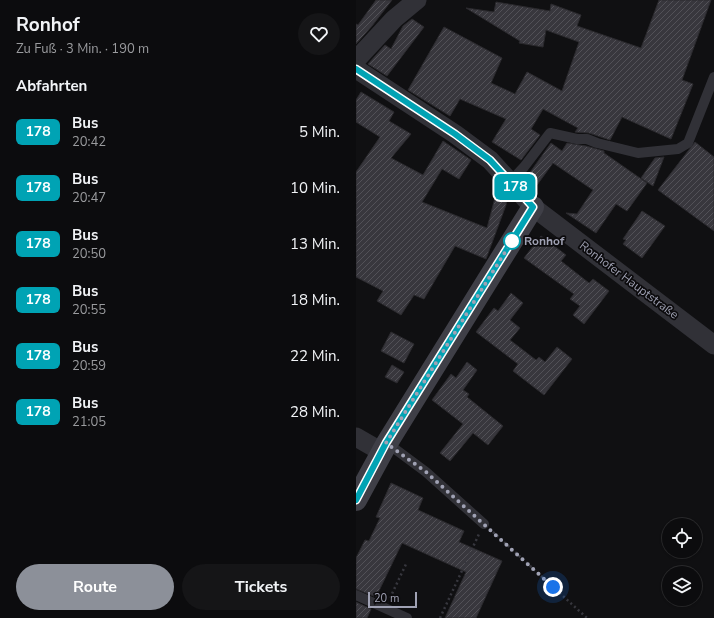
<!DOCTYPE html>
<html lang="de">
<head>
<meta charset="utf-8">
<style>
	:root { --surface:#0c0c0e; --page:#151517; --text:#f1f3f6; --muted:#9a9b9e; --line:#2c2c2e; --accent:#8c9099 }
	body { margin:0; font-family:"Nunito Sans",sans-serif; background:var(--page); color:var(--text); height:100vh; display:flex; flex-direction:column; font-size:15px; white-space:nowrap }
	* { box-sizing:border-box; margin:0 }
	p { font-size:13px; color:var(--muted) }
	.icon { flex:none; width:22px; height:22px; fill:none; stroke:currentColor; stroke-width:2; stroke-linecap:round; stroke-linejoin:round }
	.map { position:relative; flex:1; overflow:hidden }
	.details { display:flex; flex-direction:column; background:var(--surface); width:356px }
	.details>* { flex:none }
	.badge { padding:0 8px; border-radius:6px; font-size:14px; line-height:26px }
	.controls { position:absolute; left:306px; top:518px; display:grid; gap:8px }
	.controls a { display:grid; place-items:center; width:40px; height:40px; border-radius:50%; background:var(--surface); box-shadow:0 1px 3px #0004,0 0 0 1px var(--line); font-size:20px }
	.scale { position:absolute; left:12px; bottom:10px; width:49px; box-sizing:border-box; padding-left:4px; border:2px solid #a0a2b4; border-top:0; font-size:11px; line-height:14px; white-space:nowrap; color:#a0a2b4; -webkit-text-stroke:3px #0c0b0d; paint-order:stroke }
	.you { position:absolute; width:20px; height:20px; margin:-10px; border:3px solid #fff; border-radius:50%; background:#1a73e8; box-shadow:0 0 0 6px #1a73e833 }
	.map>.badge { position:absolute; translate:-50% -50%; box-shadow:0 0 0 2px #fff }
	h2 { padding:0 16px; font-size:15px; line-height:36px }
	.round { display:grid; place-items:center; flex:none; width:42px; height:42px; border-radius:21px; background:var(--page) }
	.summary { display:flex; align-items:center; justify-content:space-between; height:68px; padding:0 16px }
	h1 { font-size:19px; font-weight:700; line-height:30px }
	.primary-button { display:flex; gap:8px; margin-top:auto; padding:8px 16px }
	.primary-button a { flex:1; height:46px; border-radius:24px; background:var(--accent); color:#fff; font-size:16px; font-weight:700; line-height:46px; text-align:center }
	.primary-button a+a { background:var(--page); color:var(--text) }
	ul { padding:0; list-style:none }
	li { display:flex; align-items:center; gap:12px; height:56px; padding:0 16px }
	li div { flex:1 }
	li b { display:block; font-size:15px }
	li em { font-style:normal }
	li .badge { min-width:44px; font-weight:700; text-align:center }
	main { display:flex; flex:1; min-height:0 }
	.map>svg:first-child { display:block }
</style>
</head>
<body>
<main>
<section class="details">
<div class="summary"><div><h1>Ronhof</h1><p>Zu Fuß · 3 Min. · 190 m</p></div><a class="round"><svg class="icon" aria-label="heart" viewBox="0 0 24 24"><path d="M12 20l-8-8c-3-5 5-10 8-4 3-6 11-1 8 4z"/></svg></a></div>
<h2>Abfahrten</h2>
<ul>
<li><span class="badge" style="background:#00a3b4;color:#fff">178</span><div><b>Bus</b><p>20:42</p></div><em>5 Min.</em></li>
<li><span class="badge" style="background:#00a3b4;color:#fff">178</span><div><b>Bus</b><p>20:47</p></div><em>10 Min.</em></li>
<li><span class="badge" style="background:#00a3b4;color:#fff">178</span><div><b>Bus</b><p>20:50</p></div><em>13 Min.</em></li>
<li><span class="badge" style="background:#00a3b4;color:#fff">178</span><div><b>Bus</b><p>20:55</p></div><em>18 Min.</em></li>
<li><span class="badge" style="background:#00a3b4;color:#fff">178</span><div><b>Bus</b><p>20:59</p></div><em>22 Min.</em></li>
<li><span class="badge" style="background:#00a3b4;color:#fff">178</span><div><b>Bus</b><p>21:05</p></div><em>28 Min.</em></li>
</ul>
<div class="primary-button"><a>Route</a><a>Tickets</a></div>
</section>
<div class="map">
<svg width="358" height="618" viewBox="0 0 358 618">
	<defs>
		<pattern id="building-hatch" width="6" height="6" patternUnits="userSpaceOnUse"><rect width="6" height="6" fill="#38373d"/><path d="M-1 1l2-2M0 6l6-6M5 7l2-2" fill="none" stroke="#525157"/></pattern>
	</defs>
	<rect width="100%" height="100%" fill="#101012"/>
	<g fill="url(#building-hatch)" stroke="#2b2a2e">
		<polygon points="20,0 36,0 16,26 0,44 0,24 2,25"/>
		<polygon points="303,0 355,0 326,80 337,84 315,139 266,117 254,140 233,133 219,132 222,128 187,109 175,129 184,135 165,160 136,142 150,119 104,99 94,116 52,90 88,27 146,58 135,83 159,94 171,72 206,91 223,42 190,30 187,47 163,43 164,41 110,8 138,12 140,2 194,11 195,4 225,15 221,26 285,48"/>
		<polygon points="56,19 68,27 31,76 12,64 29,45 35,49 47,26"/>
		<polygon points="5,92 38,112 33,121 55,134 35,158 67,175 87,141 115,160 103,179 86,169 66,202 131,228 140,194 151,196 150,205 130,259 99,246 68,299 58,295 45,315 21,301 27,291 0,277 0,172 24,137 0,122 0,100"/>
		<polygon points="339,142 358,157 358,231 302,190"/>
		<polygon points="195,143 206,151 211,143 230,146 248,151 248,153 291,183 271,211 260,204 240,233 210,213 221,214 237,190 197,163 181,185 170,178"/>
		<polygon points="308,157 297,186 285,178 299,158"/>
		<polygon points="286,211 309,226 286,258 267,244 270,240 267,239"/>
		<polygon points="185,236 210,255 205,261 233,283 237,279 253,291 228,324 217,315 224,306 214,299 218,294 168,258"/>
		<polygon points="155,293 167,303 154,320 164,328 154,340 180,360 183,357 189,362 201,347 216,359 188,395 157,371 162,364 120,332 138,308 142,311"/>
		<polygon points="35,332 58,344 48,363 25,351"/>
		<polygon points="111,362 121,370 107,390 113,394 111,397 147,426 132,445 117,433 94,461 84,453 107,424 76,400 95,374 100,378"/>
		<polygon points="36,365 48,372 41,383 29,377"/>
		<polygon points="35,483 67,498 62,510 108,531 103,542 146,561 120,618 89,618 110,572 46,543 20,597 0,589 0,558 9,540 13,541 24,518 20,517"/>
		<polygon points="0,602 15,609 11,618 0,618"/>
	</g>
	<g fill="none" stroke-linecap="round" stroke-linejoin="round">
		<g stroke="#37373e" stroke-width="2.5" stroke-dasharray="2 3" stroke-linecap="butt">
			<polyline points="137,532 231,618"/>
			<polyline points="34,598 51,562"/>
			<polyline points="84,618 123,534"/>
		</g>
		<g stroke="#313137" stroke-width="10">
			<polyline points="154,182 168,167 194,133 221,139 231,139 241,143 282,153 322,149 332,143 358,77"/>
			<polyline points="31,443 70,472 128,524"/>
			<polyline points="0,595 51,618"/>
		</g>
		<g stroke="#313137" stroke-width="19">
			<polyline points="0,60 38,19 61,0"/>
			<polyline points="0,69 99,134 134,160 177,207 358,345"/>
			<polyline points="0,437 26,452"/>
		</g>
		<polyline stroke="#3f3f47" stroke-width="22" points="0,500 31,443 177,207"/>
	</g>
	<g fill="none" stroke-linecap="round" stroke-linejoin="round">
		<g stroke="#fff" stroke-width="9">
			<polyline id="line" points="0,69 99,134 134,160 177,207 30,443 0,500"/>
		</g>
		<use href="#line" stroke="#00a3b4" stroke-width="6"/>
		<polyline stroke="#a0a2b4" stroke-width="4" stroke-dasharray="0 7.2" points="156,241 30,443 70,472 197,587"/>
	</g>
	<circle fill="#fff" stroke="#00a3b4" stroke-width="2" cx="156" cy="241" r="8"/>
	<g text-anchor="middle" stroke-width="3.5" stroke-linejoin="round" paint-order="stroke">
		<g font-size="12" font-weight="bold" fill="#a0a2b4" stroke="#0c0b0d" text-anchor="start">
			<text x="168" y="245">Ronhof</text>
		</g>
		<g font-size="12" fill="#a0a2b4" stroke="#0c0b0d">
			<text transform="translate(273 280) rotate(37)" y="4">Ronhofer Hauptstraße</text>
		</g>
	</g>
</svg>
<div class="controls">
<a><svg class="icon" aria-label="locate" viewBox="0 0 24 24"><circle cx="12" cy="12" r="6"/><path d="M12 2v4M12 18v4M2 12h4M18 12h4"/></svg></a>
<a><svg class="icon" aria-label="layers" viewBox="0 0 24 24"><path d="M12 4l9 5-9 5-9-5zM3 14l9 5 9-5"/></svg></a>
</div>
<div class="scale">20 m</div>
<div class="you" style="left:197px;top:587px"></div>
<b class="badge" style="left:159px;top:187px;background:#00a3b4;color:#fff">178</b>
</div>
</main>
</body>
</html>
